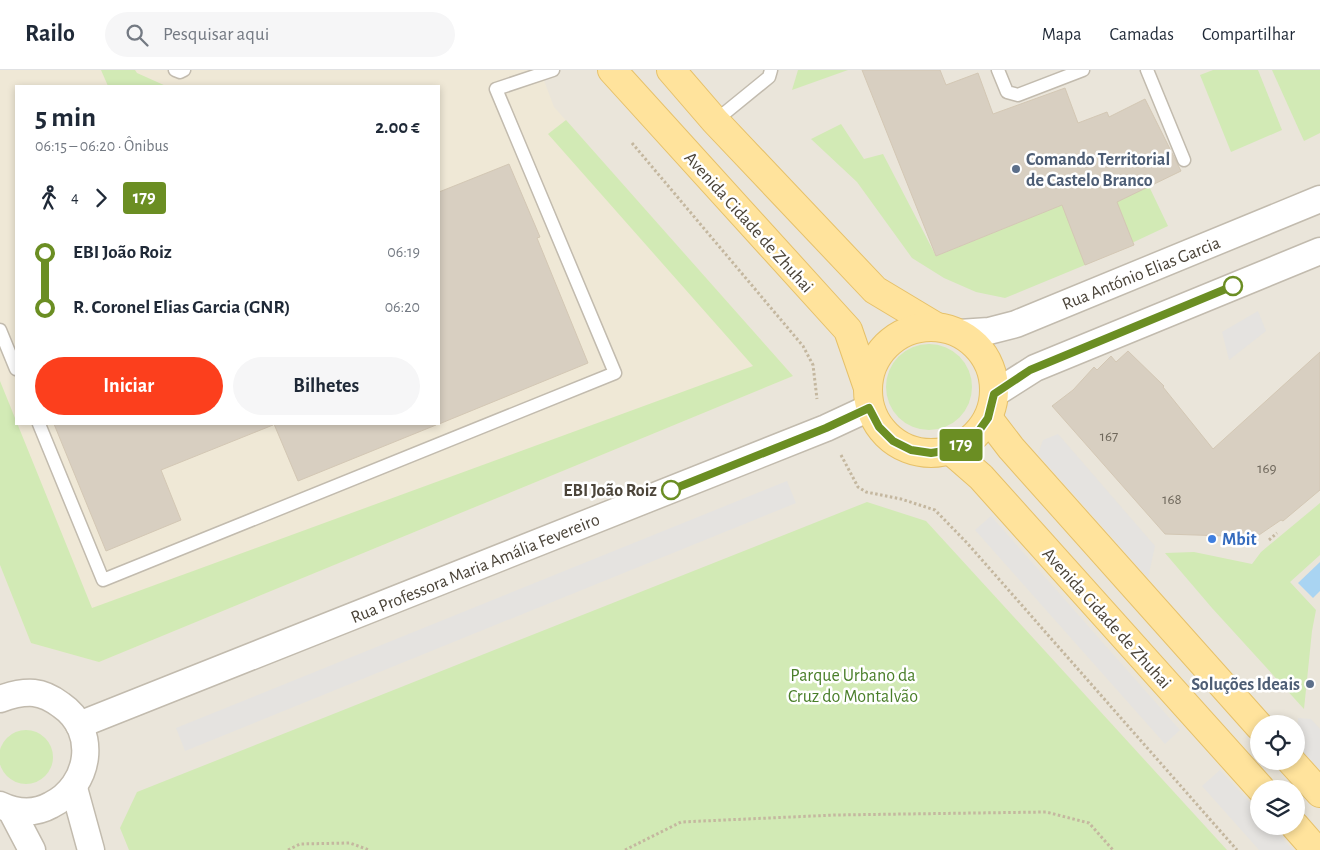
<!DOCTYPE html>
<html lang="pt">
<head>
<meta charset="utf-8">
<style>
	:root { --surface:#fff; --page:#f6f6f7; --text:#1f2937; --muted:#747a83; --line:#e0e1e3; --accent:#fc3f1d }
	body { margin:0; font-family:"Alegreya Sans",sans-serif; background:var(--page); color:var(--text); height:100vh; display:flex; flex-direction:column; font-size:19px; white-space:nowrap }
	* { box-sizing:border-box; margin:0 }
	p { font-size:16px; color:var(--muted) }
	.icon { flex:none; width:28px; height:28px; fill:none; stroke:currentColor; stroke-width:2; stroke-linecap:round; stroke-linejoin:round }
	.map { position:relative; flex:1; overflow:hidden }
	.panel { position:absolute; left:15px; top:15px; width:425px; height:340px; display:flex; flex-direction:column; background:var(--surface); border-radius:0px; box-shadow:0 2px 8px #0003 }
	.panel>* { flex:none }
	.badge { padding:0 10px; border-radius:4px; font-size:18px; line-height:32px }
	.buttons { position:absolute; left:1250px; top:645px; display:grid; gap:10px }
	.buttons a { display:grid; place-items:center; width:55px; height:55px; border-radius:50%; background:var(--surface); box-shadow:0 2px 8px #0003; font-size:25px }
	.map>.badge { position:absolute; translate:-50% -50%; box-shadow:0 0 0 2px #fff }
	.legs { display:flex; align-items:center; gap:8px; height:55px; padding:0 20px; font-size:16px }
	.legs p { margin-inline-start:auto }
	.overview { display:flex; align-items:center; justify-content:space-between; height:85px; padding:0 20px }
	h1 { font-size:28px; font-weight:700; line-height:38px }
	.primary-button { display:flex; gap:10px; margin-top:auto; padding:10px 20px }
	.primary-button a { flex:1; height:58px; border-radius:30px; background:var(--accent); color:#fff; font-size:20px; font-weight:700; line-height:58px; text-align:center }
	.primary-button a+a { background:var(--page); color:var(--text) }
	ul { padding:0 20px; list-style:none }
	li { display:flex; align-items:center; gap:18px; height:55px; font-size:19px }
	li i { display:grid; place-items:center; width:8px; height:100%; margin:0 6px; background:currentColor }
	li i::after { content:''; width:12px; height:12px; margin:-6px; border:4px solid; border-radius:50%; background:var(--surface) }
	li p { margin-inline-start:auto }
	li:first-child i { background:linear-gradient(#0000 50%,currentColor 0) }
	li:last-child i { background:linear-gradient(currentColor 50%,#0000 0) }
	header { display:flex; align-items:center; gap:30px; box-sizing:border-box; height:70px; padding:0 25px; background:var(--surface); border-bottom:1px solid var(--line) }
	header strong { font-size:24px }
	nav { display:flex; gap:28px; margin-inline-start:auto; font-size:18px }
	.search { width:350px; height:45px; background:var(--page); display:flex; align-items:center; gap:12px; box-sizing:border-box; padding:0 18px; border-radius:28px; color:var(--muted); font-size:19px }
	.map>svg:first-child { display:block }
</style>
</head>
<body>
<header>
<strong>Railo</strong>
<div class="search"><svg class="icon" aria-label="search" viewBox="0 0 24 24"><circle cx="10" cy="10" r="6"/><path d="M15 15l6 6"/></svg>Pesquisar aqui</div>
<nav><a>Mapa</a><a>Camadas</a><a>Compartilhar</a></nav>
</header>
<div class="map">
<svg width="1320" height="780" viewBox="0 0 1320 780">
	<rect width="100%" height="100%" fill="#f6f3ec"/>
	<path fill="#eae5da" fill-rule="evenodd" d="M0,0H1320V780H0ZM16,16H439V354H16ZM1259,654H1296V691H1259ZM1259,719H1296V756H1259Z"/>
	<path fill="#efe8d6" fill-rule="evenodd" d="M0,0H540L554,37L793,306L99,592L31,573L0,495ZM16,16H439V354H16Z"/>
	<g fill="#d2eab5">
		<polygon points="101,0 135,0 137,3 166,16 108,16"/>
		<polygon points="798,0 848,0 792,20"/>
		<polygon points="1213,0 1258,0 1282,60 1231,82 1200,5"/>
		<polygon points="1272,0 1320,0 1320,63 1304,71"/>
		<polygon points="566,50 793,306 99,592 31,573 0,495 0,311 92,538 753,296 548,64"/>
		<polygon points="841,54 864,89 883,84 936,186 1133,106 1145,108 1168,156 1085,195 1005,228 976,222 944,208 912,188 857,112 811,69"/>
		<circle cx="929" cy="317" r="43"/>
		<polygon points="867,432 926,451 1227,780 129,780 120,758 137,722"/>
		<polygon points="1320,433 1320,485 1290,512 1316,540 1312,561 1304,639 1212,538 1165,483 1194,482 1252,494 1261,482"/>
		<circle cx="26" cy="687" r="27"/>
	</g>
	<g fill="#e5e3e0">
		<polygon points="1258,241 1266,261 1229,290 1222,262"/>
		<polygon points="1058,364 1155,476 1148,508 1038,384 1043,370"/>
		<polygon points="787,411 796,433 185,681 176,658"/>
		<polygon points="991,446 1180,660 1165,674 975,460"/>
		<polygon points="1298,648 1311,649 1320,659 1320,700 1296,674"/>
		<polygon points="1220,700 1259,742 1259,756 1271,756 1293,780 1259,780 1202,716"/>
	</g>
	<polygon fill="#a9d4f2" points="1320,492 1320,521 1313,528 1298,513"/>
	<g fill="#d8cfc1" stroke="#d3c7b4">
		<polygon points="862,0 940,0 946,15 978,3 993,44 1065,18 1078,53 1107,42 1109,47 1145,29 1181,101 1117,132 1134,175 1085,195 1062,135 936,186"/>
		<polygon points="509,94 540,167 537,168 588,293 439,354 439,122"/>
		<polygon points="1128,281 1164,316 1163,317 1213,379 1320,282 1320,420 1283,451 1281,450 1256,467 1165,464 1052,336 1073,320 1094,297 1097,300 1111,286 1116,292"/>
		<polygon points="54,354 273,354 273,355 161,400 181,450 106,481"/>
		<polygon points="274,354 436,354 436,355 298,411"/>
	</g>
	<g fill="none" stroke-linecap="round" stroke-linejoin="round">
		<g stroke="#c2bbae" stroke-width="15">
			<g id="service">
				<polyline points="175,0 180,2 184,0"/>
				<polyline points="998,0 1007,22 1018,25 1083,0"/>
				<polyline points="1147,0 1184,90"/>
				<polyline points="715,51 769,7 771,0"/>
				<polyline points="0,260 16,299"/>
				<polyline points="39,354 103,510 615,303 496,19 553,0"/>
			</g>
		</g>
		<g stroke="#c2bbae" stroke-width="29">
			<g id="minor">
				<polyline points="959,263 989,261 1016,254 1320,129"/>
				<polyline points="994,324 1035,298 1320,181"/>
				<path d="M0,629C11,625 21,622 34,623C44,624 53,629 61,635C99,661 90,716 51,735C35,744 17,743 0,735"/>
				<polyline points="79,655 826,358 869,338"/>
				<polyline points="74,718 91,780"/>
				<polyline points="11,740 32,780"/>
			</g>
		</g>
		<g stroke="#e6c16a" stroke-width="30">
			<g id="primary">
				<polyline points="612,0 848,260 867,315"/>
				<polyline points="671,0 715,51 875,220 935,256"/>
				<circle cx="931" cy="320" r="63"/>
				<polyline points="988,348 1011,378 1259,656"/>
				<polyline points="950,380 981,407 1261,719"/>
				<polyline points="1291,691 1320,723"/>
				<polyline points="1295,756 1316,780"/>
			</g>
		</g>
		<g stroke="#c4b79f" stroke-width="3" stroke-dasharray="2.5 2.5" stroke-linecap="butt">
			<polyline points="632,73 803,276 813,295 817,329"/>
			<polyline points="841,385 858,417 866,422 901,429 935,440 968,474 1237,780"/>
			<polyline points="1269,470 1277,463"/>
			<polyline points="288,780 300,774 350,773 369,780"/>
			<polyline points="625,780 681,752 835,745 1046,742 1089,753 1113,780"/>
		</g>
		<use href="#service" stroke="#fff" stroke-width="12"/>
		<use href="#minor" stroke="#fff" stroke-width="26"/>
		<use href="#primary" stroke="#ffe39c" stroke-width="28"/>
	</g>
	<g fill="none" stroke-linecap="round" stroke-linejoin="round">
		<g stroke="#fff" stroke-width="11">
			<polyline id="line-1" points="671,420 826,358 869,338 879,357 893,371 911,380 931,383 950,380 965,373 978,362 988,348 994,324 1030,300 1233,216"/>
		</g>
		<use href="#line-1" stroke="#6b8e23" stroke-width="8"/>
	</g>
	<g fill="#5c6f8a" stroke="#fff" stroke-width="2">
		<circle cx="1016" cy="99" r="5"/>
		<circle cx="1310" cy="614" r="5"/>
	</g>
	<g fill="#fff" stroke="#6b8e23" stroke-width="2.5">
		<circle cx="1233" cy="216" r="9"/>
		<circle cx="671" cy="420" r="9"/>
	</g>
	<circle fill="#3f7fe0" stroke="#fff" stroke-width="2" cx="1212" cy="469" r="5"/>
	<g text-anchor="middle" stroke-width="5" stroke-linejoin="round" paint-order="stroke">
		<g font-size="15" fill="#6e675b">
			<text x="1109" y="371">167</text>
			<text x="1267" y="403">169</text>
			<text x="1172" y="434">168</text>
		</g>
		<g font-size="18" font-weight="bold" fill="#4e5e75" stroke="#fff" text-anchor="start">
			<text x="1026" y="95">Comando Territorial<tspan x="1026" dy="21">de Castelo Branco</tspan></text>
			<text x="1300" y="620" text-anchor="end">Soluções Ideais</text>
		</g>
		<g font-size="18" fill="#4b4439" stroke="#fff">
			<text transform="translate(749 152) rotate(48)" y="6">Avenida Cidade de Zhuhai</text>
			<text transform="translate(1141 203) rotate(-22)" y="6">Rua António Elias Garcia</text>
			<text transform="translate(475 498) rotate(-22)" y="6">Rua Professora Maria Amália Fevereiro</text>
			<text transform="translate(1107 548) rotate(48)" y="6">Avenida Cidade de Zhuhai</text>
		</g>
		<g font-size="18" font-weight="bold" fill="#4b4439" stroke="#fff" text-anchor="end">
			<text x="657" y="426">EBI João Roiz</text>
		</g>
		<g font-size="18" font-weight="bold" fill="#366cbe" stroke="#fff" text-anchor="start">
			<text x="1222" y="475">Mbit</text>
		</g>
		<g font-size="18" fill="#4a7f2a" stroke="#fff">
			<text x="853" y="611">Parque Urbano da<tspan x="853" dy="21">Cruz do Montalvão</tspan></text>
		</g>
	</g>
</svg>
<div class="buttons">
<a><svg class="icon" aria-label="locate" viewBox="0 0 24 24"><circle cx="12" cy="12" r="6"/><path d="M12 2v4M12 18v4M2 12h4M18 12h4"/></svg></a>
<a><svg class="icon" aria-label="layers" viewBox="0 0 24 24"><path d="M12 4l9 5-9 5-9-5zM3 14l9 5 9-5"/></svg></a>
</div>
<b class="badge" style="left:961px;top:375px;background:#6b8e23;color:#fff">179</b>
<section class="panel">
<div class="overview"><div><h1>5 min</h1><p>06:15 – 06:20 · Ônibus</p></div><b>2.00 €</b></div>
<div class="legs"><svg class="icon" aria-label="walk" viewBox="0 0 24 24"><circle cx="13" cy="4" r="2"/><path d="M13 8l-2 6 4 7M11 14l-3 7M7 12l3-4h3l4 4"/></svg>4<svg class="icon" aria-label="forward" viewBox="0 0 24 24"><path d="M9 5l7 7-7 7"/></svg><b class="badge" style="background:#6b8e23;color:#fff">179</b></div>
<ul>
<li><i style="color:#6b8e23"></i><b>EBI João Roiz</b><p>06:19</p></li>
<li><i style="color:#6b8e23"></i><b>R. Coronel Elias Garcia (GNR)</b><p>06:20</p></li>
</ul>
<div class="primary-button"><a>Iniciar</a><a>Bilhetes</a></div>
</section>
</div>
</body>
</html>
